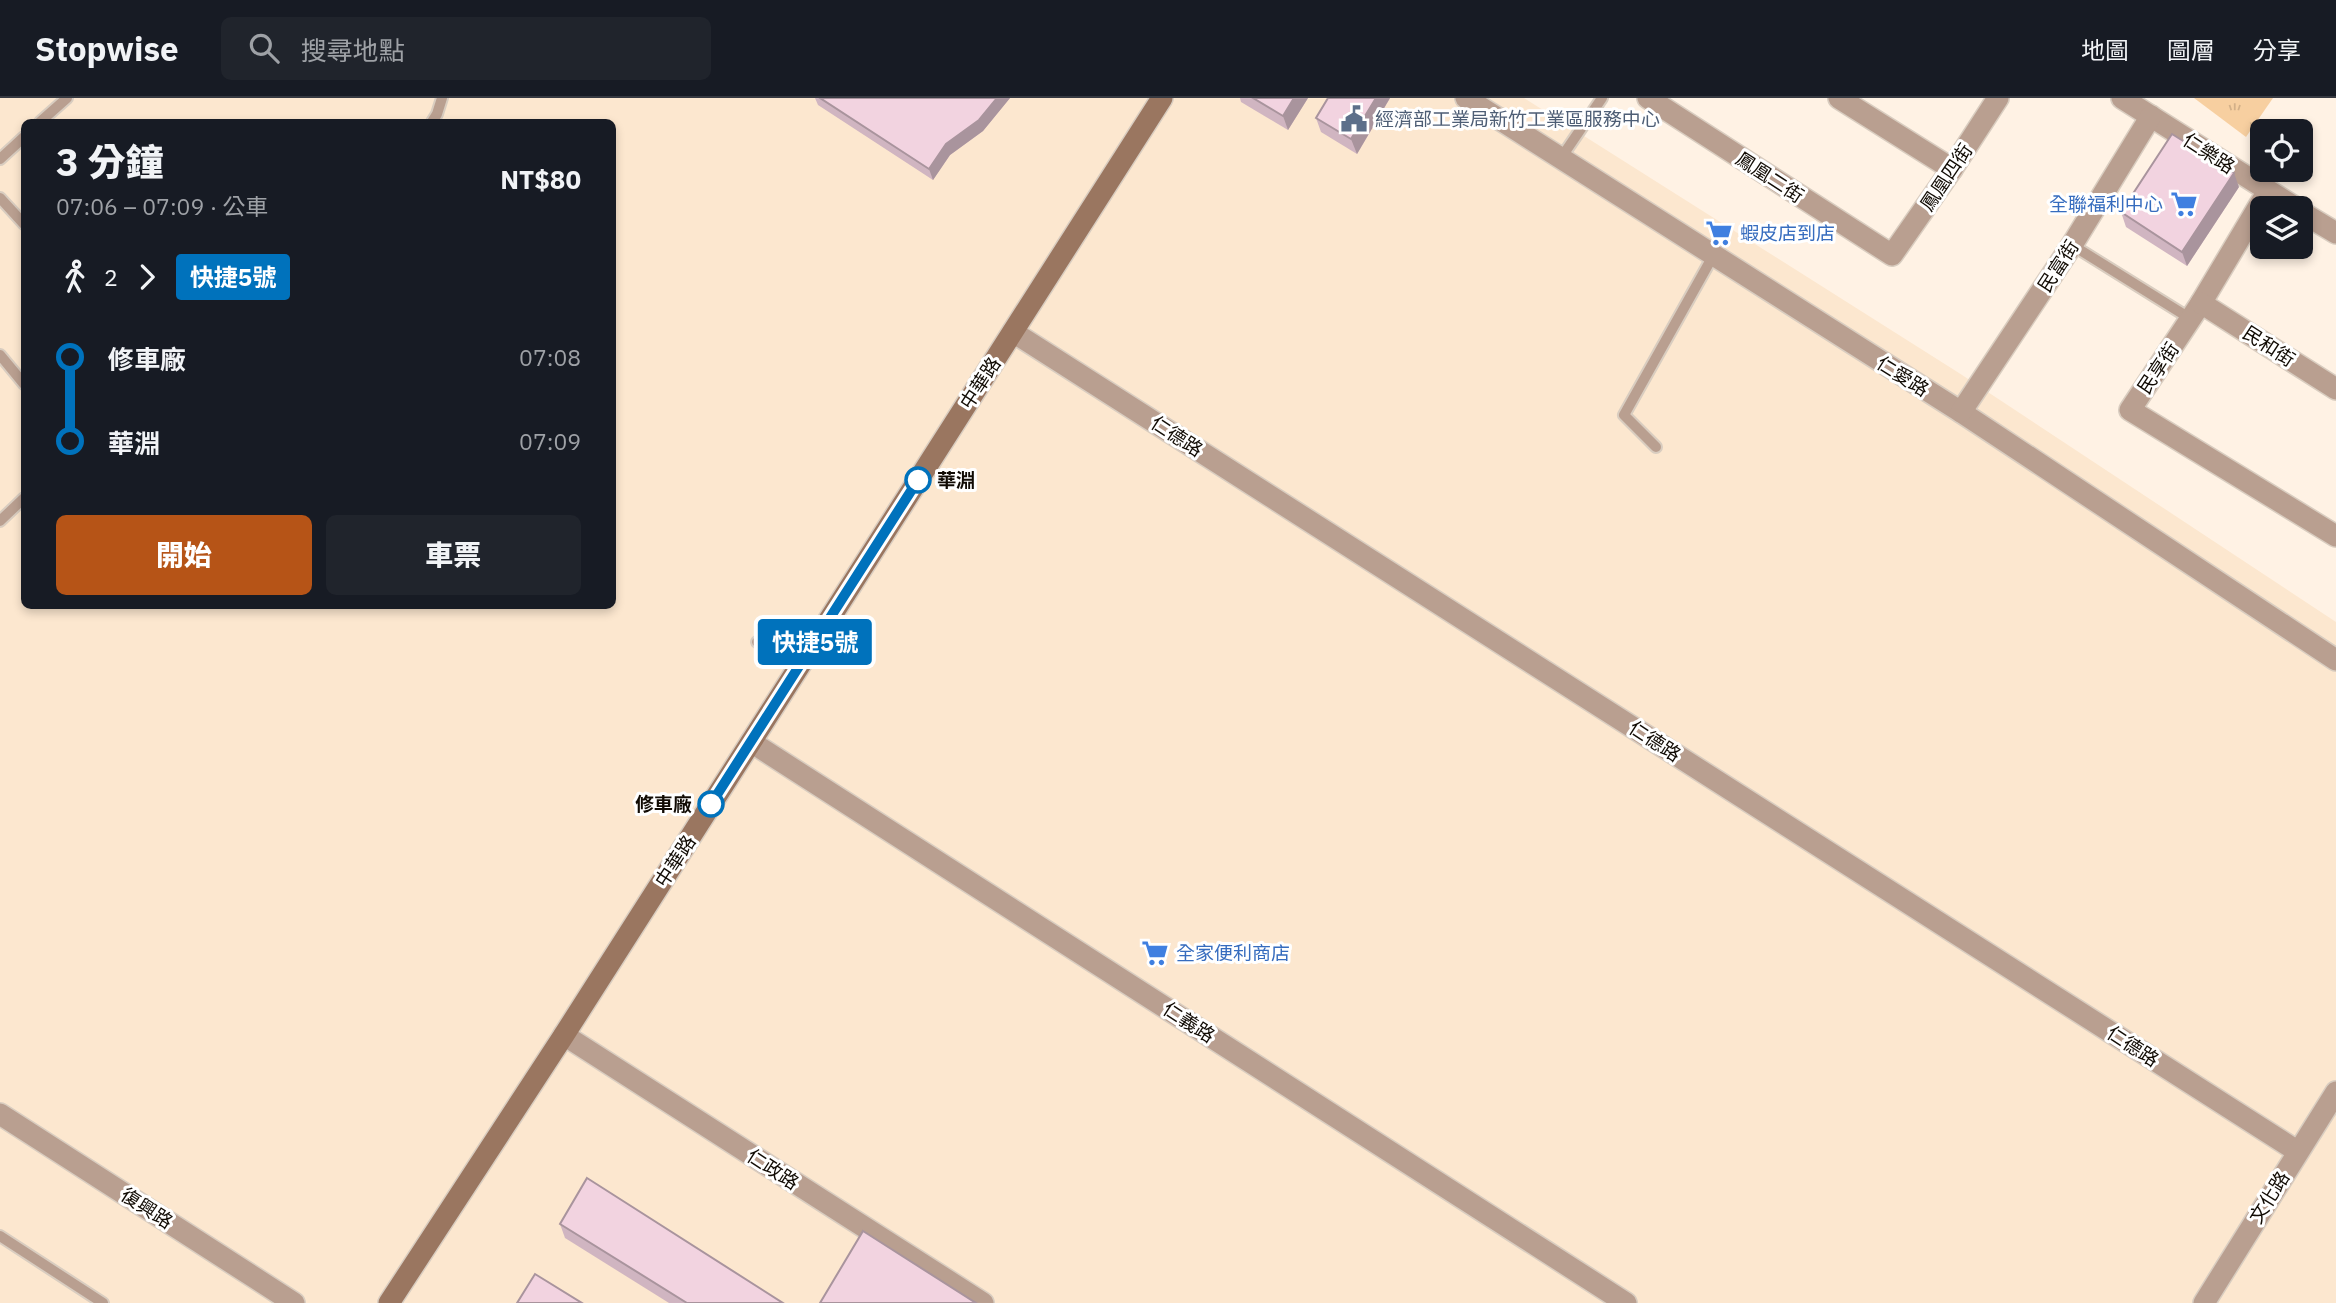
<!DOCTYPE html>
<html lang="zh-TW">
<head>
<meta charset="utf-8">
<style>
	:root { --surface:#171b24; --page:#20242c; --text:#f1f3f6; --muted:#9ea1a6; --line:#363941; --accent:#b65417 }
	body { margin:0; font-family:"IBM Plex Sans","Noto Sans TC",sans-serif; background:var(--page); color:var(--text); height:100vh; display:flex; flex-direction:column; font-size:26px; white-space:nowrap }
	* { box-sizing:border-box; margin:0 }
	p { font-size:23px; color:var(--muted) }
	.icon { flex:none; width:38px; height:38px; fill:none; stroke:currentColor; stroke-width:2; stroke-linecap:round; stroke-linejoin:round }
	.map { position:relative; flex:1; overflow:hidden }
	.details { position:absolute; left:21px; top:21px; width:595px; height:490px; display:flex; flex-direction:column; background:var(--surface); border-radius:10px; box-shadow:0 4px 10px #0003 }
	.details>* { flex:none }
	.badge { padding:0 14px; border-radius:5px; font-size:24px; line-height:46px }
	.buttons { position:absolute; left:2250px; top:21px; display:grid; gap:14px }
	.buttons a { display:grid; place-items:center; width:63px; height:63px; border-radius:10px; background:var(--surface); box-shadow:0 4px 10px #0003; font-size:35px }
	.map>.badge { position:absolute; translate:-50% -50%; box-shadow:0 0 0 4px #fff }
	.legs { display:flex; align-items:center; gap:10px; height:77px; padding:0 35px; font-size:23px }
	.legs p { margin-inline-start:auto }
	.overview { display:flex; align-items:center; justify-content:space-between; height:119px; padding:0 35px }
	h1 { font-size:38px; font-weight:800; line-height:52px }
	.action { display:flex; gap:14px; margin-top:auto; padding:14px 35px }
	.action a { flex:1; height:80px; border-radius:10px; background:var(--accent); color:#fff; font-size:28px; font-weight:800; line-height:80px; text-align:center }
	.action a+a { background:var(--page); color:var(--text) }
	ul { padding:0 35px; list-style:none }
	li { display:flex; align-items:center; gap:24px; height:84px; font-size:26px }
	li i { display:grid; place-items:center; width:10px; height:100%; margin:0 9px; background:currentColor }
	li i::after { content:''; width:18px; height:18px; margin:-9px; border:5px solid; border-radius:50%; background:var(--surface) }
	li p { margin-inline-start:auto }
	li:first-child i { background:linear-gradient(#0000 50%,currentColor 0) }
	li:last-child i { background:linear-gradient(currentColor 50%,#0000 0) }
	header { display:flex; align-items:center; gap:42px; box-sizing:border-box; height:98px; padding:0 35px; background:var(--surface); border-bottom:2px solid var(--line) }
	header strong { font-size:33px }
	nav { display:flex; gap:38px; margin-inline-start:auto; font-size:24px }
	.search { width:490px; height:63px; background:var(--page); display:flex; align-items:center; gap:18px; box-sizing:border-box; padding:0 24px; border-radius:10px; color:var(--muted); font-size:26px }
	.map>svg:first-child { display:block }
</style>
</head>
<body>
<header>
<strong>Stopwise</strong>
<div class="search"><svg class="icon" aria-label="search" viewBox="0 0 24 24"><circle cx="10" cy="10" r="6"/><path d="M15 15l6 6"/></svg>搜尋地點</div>
<nav><a>地圖</a><a>圖層</a><a>分享</a></nav>
</header>
<div class="map">
<svg width="2336" height="1205" viewBox="0 0 2336 1205">
	<defs>
		<pattern id="park-tufts" width="24" height="20" patternUnits="userSpaceOnUse" patternTransform="scale(1.75)"><rect width="24" height="20" fill="#f7cfa0"/><path d="M3 7l-1-3M5 7V3M7 7l1-3M15 17l-1-3M17 17v-4M19 17l1-3" fill="none" stroke="#d3b088"/></pattern>
	</defs>
	<rect width="100%" height="100%" fill="#fff2e4"/>
	<path fill="#fce7cf" fill-rule="evenodd" d="M0,0H1524L1959,275L2336,524V1205H0ZM24,24H612V508H24Z"/>
	<polygon fill="url(#park-tufts)" points="2194,0 2273,0 2246,39"/>
	<g fill="none" stroke-linecap="round" stroke-linejoin="round">
		<g stroke="#d9cdc0" stroke-width="14">
			<g id="lane">
				<polyline points="40,24 67,0"/>
				<polyline points="432,24 437,16 442,0"/>
				<polyline points="1561,60 1602,0"/>
				<polyline points="0,61 24,39"/>
				<polyline points="0,100 24,126"/>
				<polyline points="2072,147 2191,221"/>
				<polyline points="0,257 24,286"/>
				<polyline points="1656,349 1624,317 1713,158"/>
				<polyline points="0,423 24,400"/>
				<polyline points="757,544 797,572"/>
				<polyline points="0,1138 103,1205"/>
			</g>
		</g>
		<g stroke="#d9cdc0" stroke-width="24">
			<g id="street">
				<polyline points="1466,0 1961,314 2336,562"/>
				<polyline points="1648,0 1892,157 1952,71 1998,0"/>
				<polyline points="1839,0 1952,71"/>
				<polyline points="2122,0 2296,110"/>
				<polyline points="2268,93 2201,205 2130,312 2336,438"/>
				<polyline points="2301,114 2336,135"/>
				<polyline points="2201,205 2336,291"/>
				<polyline points="1013,234 2297,1053"/>
				<polyline points="1961,314 2072,147 2151,18"/>
				<polyline points="751,644 1626,1205"/>
				<polyline points="564,937 983,1205"/>
				<polyline points="0,1016 294,1205"/>
				<polyline points="2204,1205 2336,994"/>
			</g>
		</g>
		<g stroke="#d9cdc0" stroke-width="24">
			<polyline id="secondary" points="389,1205 564,937 1162,0"/>
		</g>
		<use href="#lane" stroke="#b99f90" stroke-width="10"/>
		<use href="#street" stroke="#b99f90" stroke-width="21"/>
		<use href="#secondary" stroke="#9a7660" stroke-width="21"/>
	</g>
	<g fill="#d0b5c1">
		<polygon points="815,0 1010,0 983,33 950,57 933,82 818,7"/>
		<polygon points="1240,0 1308,0 1288,32 1241,4"/>
		<polygon points="1390,0 1357,56 1321,34 1316,20"/>
		<polygon points="2239,89 2187,168 2126,129 2121,114"/>
		<polygon points="560,1126 783,1205 669,1205 565,1140"/>
	</g>
	<g fill="#a9949d">
		<polygon points="997,0 1010,0 983,33 950,57 933,82 929,71 946,46"/>
		<polygon points="1294,0 1308,0 1288,32 1283,18"/>
		<polygon points="1376,0 1390,0 1357,56 1351,41"/>
		<polygon points="2234,75 2239,89 2187,168 2182,154"/>
	</g>
	<g fill="#f2d3e0" stroke="#a9949d" stroke-width="2">
		<polygon points="820,0 997,0 979,22 946,46 929,71"/>
		<polygon points="1253,0 1294,0 1283,18"/>
		<polygon points="1328,0 1376,0 1351,41 1316,20"/>
		<polygon points="2172,36 2234,75 2182,154 2121,114"/>
		<polygon points="587,1080 783,1205 687,1205 560,1126"/>
		<polygon points="863,1133 976,1205 820,1205"/>
		<polygon points="535,1176 582,1205 517,1205"/>
	</g>
	<g fill="none" stroke-linecap="round" stroke-linejoin="round">
		<g stroke="#fff" stroke-width="16">
			<polyline id="line-1" points="711,706 918,382"/>
		</g>
		<use href="#line-1" stroke="#0072bc" stroke-width="10"/>
	</g>
	<defs>
		<g id="civic-bare" transform="scale(2.1)"><path d="M-.6-6.5H3V-4.5H.6V-3L4-1V1h2V6H-6V1h2V-1L-.6-3ZM-1.2 2.5V6h2.4V2.5Z" fill="#5c6f8a" stroke="#fff" stroke-width="2.5" paint-order="stroke"/></g>
		<g id="supermarket-bare" transform="scale(2.1)"><path d="M-6-5.5h2.5l.6 2H6L4.5 2H-2.5L-4.4-4H-6ZM-1.5 3.2a1.3 1.3 0 1 0 .1 0ZM3 3.2a1.3 1.3 0 1 0 .1 0Z" fill="#3f7fe0" stroke="#fff" stroke-width="2.5" paint-order="stroke"/></g>
	</defs>
	<g fill-rule="evenodd">
		<use href="#civic-bare" x="1354" y="21"/>
		<use href="#supermarket-bare" x="2184" y="106"/>
		<use href="#supermarket-bare" x="1719" y="135"/>
		<use href="#supermarket-bare" x="1155" y="855"/>
	</g>
	<g fill="#fff" stroke="#0072bc" stroke-width="3.5">
		<circle cx="918" cy="382" r="12"/>
		<circle cx="711" cy="706" r="12"/>
	</g>
	<g text-anchor="middle" stroke-width="6" stroke-linejoin="round" paint-order="stroke">
		<g font-size="19" fill="#4e5e75" stroke="#fff" text-anchor="start">
			<text x="1375" y="28">經濟部工業局新竹工業區服務中心</text>
		</g>
		<g font-size="19" fill="#110b04" stroke="#fff">
			<text transform="translate(2209 55) rotate(33)" y="7">仁樂路</text>
			<text transform="translate(1770 79) rotate(33)" y="7">鳳凰二街</text>
			<text transform="translate(1946 79) rotate(-56)" y="7">鳳凰四街</text>
			<text transform="translate(2058 168) rotate(-57)" y="7">民富街</text>
			<text transform="translate(2269 248) rotate(33)" y="7">民和街</text>
			<text transform="translate(2158 270) rotate(-56)" y="7">民享街</text>
			<text transform="translate(1903 278) rotate(32)" y="7">仁愛路</text>
			<text transform="translate(980 285) rotate(-57)" y="7">中華路</text>
			<text transform="translate(1177 338) rotate(33)" y="7">仁德路</text>
			<text transform="translate(1655 643) rotate(33)" y="7">仁德路</text>
			<text transform="translate(675 763) rotate(-57)" y="7">中華路</text>
			<text transform="translate(1189 924) rotate(33)" y="7">仁義路</text>
			<text transform="translate(2133 948) rotate(33)" y="7">仁德路</text>
			<text transform="translate(773 1071) rotate(33)" y="7">仁政路</text>
			<text transform="translate(2269 1099) rotate(-58)" y="7">文化路</text>
			<text transform="translate(147 1110) rotate(33)" y="7">復興路</text>
		</g>
		<g font-size="19" fill="#366cbe" stroke="#fff" text-anchor="start">
			<text x="2163" y="113" text-anchor="end">全聯福利中心</text>
			<text x="1740" y="142">蝦皮店到店</text>
			<text x="1176" y="862">全家便利商店</text>
		</g>
		<g font-size="19" font-weight="bold" fill="#110b04" stroke="#fff" text-anchor="start">
			<text x="937" y="389">華淵</text>
			<text x="692" y="713" text-anchor="end">修車廠</text>
		</g>
	</g>
</svg>
<div class="buttons">
<a><svg class="icon" aria-label="locate" viewBox="0 0 24 24"><circle cx="12" cy="12" r="6"/><path d="M12 2v4M12 18v4M2 12h4M18 12h4"/></svg></a>
<a><svg class="icon" aria-label="layers" viewBox="0 0 24 24"><path d="M12 4l9 5-9 5-9-5zM3 14l9 5 9-5"/></svg></a>
</div>
<b class="badge" style="left:815px;top:544px;background:#0072bc;color:#fff">快捷5號</b>
<section class="details">
<div class="overview"><div><h1>3 分鐘</h1><p>07:06 – 07:09 · 公車</p></div><b>NT$80</b></div>
<div class="legs"><svg class="icon" aria-label="walk" viewBox="0 0 24 24"><circle cx="13" cy="4" r="2"/><path d="M13 8l-2 6 4 7M11 14l-3 7M7 12l3-4h3l4 4"/></svg>2<svg class="icon" aria-label="forward" viewBox="0 0 24 24"><path d="M9 5l7 7-7 7"/></svg><b class="badge" style="background:#0072bc;color:#fff">快捷5號</b></div>
<ul>
<li><i style="color:#0072bc"></i><b>修車廠</b><p>07:08</p></li>
<li><i style="color:#0072bc"></i><b>華淵</b><p>07:09</p></li>
</ul>
<div class="action"><a>開始</a><a>車票</a></div>
</section>
</div>
</body>
</html>
